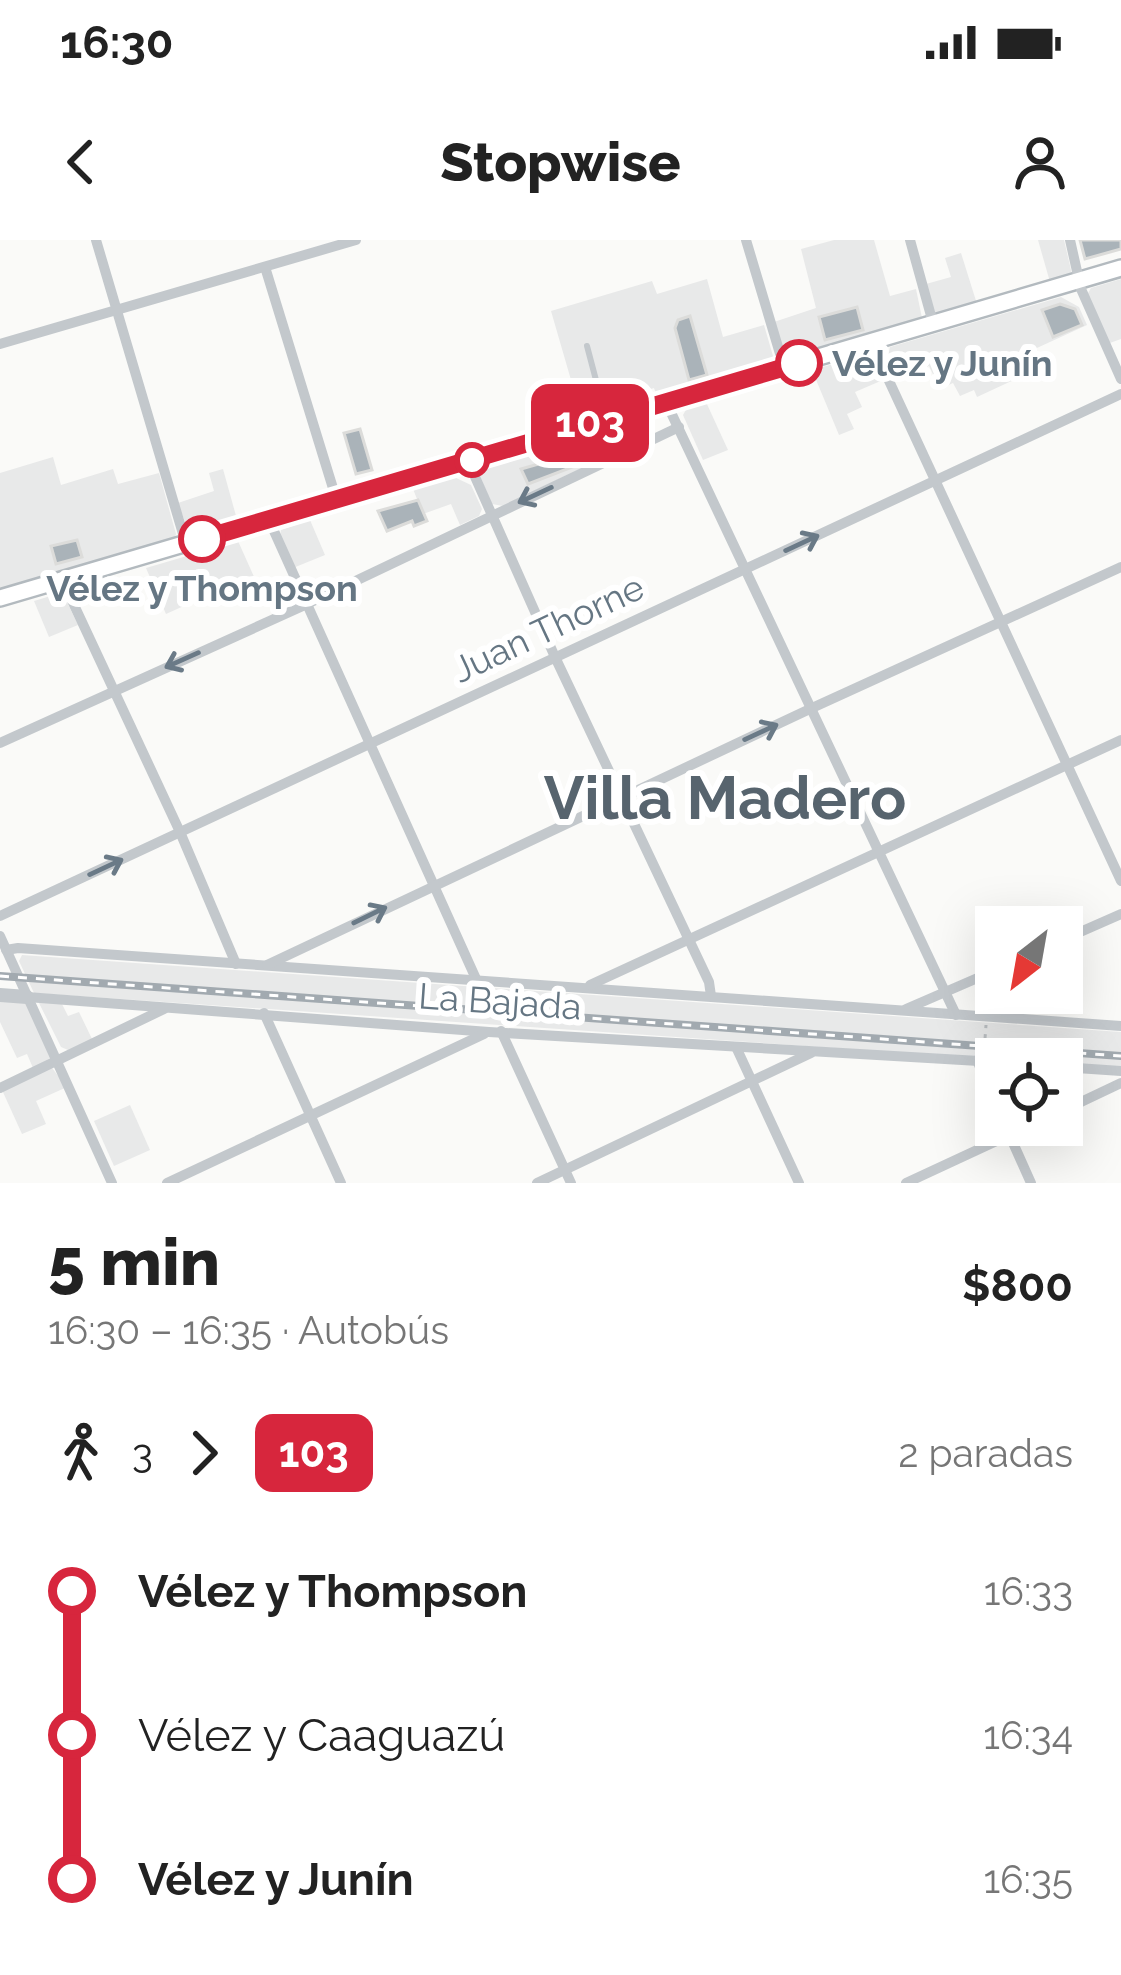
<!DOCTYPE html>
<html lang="es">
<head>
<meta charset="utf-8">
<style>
	:root { --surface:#fff; --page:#f6f6f6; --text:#222; --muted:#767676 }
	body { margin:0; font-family:Raleway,sans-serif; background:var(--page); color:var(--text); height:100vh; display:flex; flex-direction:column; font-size:45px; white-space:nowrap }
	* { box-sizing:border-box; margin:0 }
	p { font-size:39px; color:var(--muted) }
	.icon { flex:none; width:66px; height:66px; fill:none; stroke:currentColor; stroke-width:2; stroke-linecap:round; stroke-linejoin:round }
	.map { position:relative; height:943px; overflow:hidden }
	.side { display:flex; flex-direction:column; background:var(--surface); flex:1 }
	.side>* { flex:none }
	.badge { padding:0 24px; border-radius:18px; font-size:42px; line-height:78px }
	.needle { width:78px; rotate:211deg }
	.controls { position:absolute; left:975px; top:666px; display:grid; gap:24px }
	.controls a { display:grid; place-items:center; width:108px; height:108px; border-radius:0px; background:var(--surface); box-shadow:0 12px 48px #0002; font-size:60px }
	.map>.badge { position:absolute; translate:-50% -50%; box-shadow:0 0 0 6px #fff }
	.legs { display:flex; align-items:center; gap:18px; height:132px; padding:0 48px; font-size:39px }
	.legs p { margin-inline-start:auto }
	.summary { display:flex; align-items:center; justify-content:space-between; height:204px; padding:0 48px }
	h1 { font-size:66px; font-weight:800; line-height:90px }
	ul { padding:0 48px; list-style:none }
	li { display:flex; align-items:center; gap:42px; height:144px; font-size:45px }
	li i { display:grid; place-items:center; width:18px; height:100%; margin:0 15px; background:currentColor }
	li i::after { content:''; width:30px; height:30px; margin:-15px; border:9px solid; border-radius:50%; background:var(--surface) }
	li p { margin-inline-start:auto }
	li:first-child i { background:linear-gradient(#0000 50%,currentColor 0) }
	li:last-child i { background:linear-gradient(currentColor 50%,#0000 0) }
	.status { display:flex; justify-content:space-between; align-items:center; height:84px; padding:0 60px; background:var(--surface); direction:ltr }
	.status svg { height:33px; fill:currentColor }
	header { display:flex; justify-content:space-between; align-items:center; height:156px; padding:0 48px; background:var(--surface); font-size:54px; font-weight:800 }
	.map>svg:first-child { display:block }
</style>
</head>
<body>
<div class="status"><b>16:30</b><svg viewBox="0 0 49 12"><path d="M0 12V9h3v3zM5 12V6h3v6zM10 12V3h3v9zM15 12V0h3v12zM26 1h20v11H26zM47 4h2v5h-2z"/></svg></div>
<header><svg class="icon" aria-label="back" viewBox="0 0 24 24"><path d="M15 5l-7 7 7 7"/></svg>Stopwise<svg class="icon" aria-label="person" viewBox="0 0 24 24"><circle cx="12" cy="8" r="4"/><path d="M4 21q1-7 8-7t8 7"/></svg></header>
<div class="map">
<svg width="1121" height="943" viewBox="0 0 1121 943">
	<rect width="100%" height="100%" fill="#fafaf8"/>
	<g fill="#e8e9e9">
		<polygon points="834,0 874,0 890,56 916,49 922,78 788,118 783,115 774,82 816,68 801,9"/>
		<polygon points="1038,0 1064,0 1072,34 1050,42"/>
		<polygon points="961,13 977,64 935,73 926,44 951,37 945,18"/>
		<polygon points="707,39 723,97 764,85 773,116 770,124 658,160 654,148 580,171 551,71 652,41 657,54"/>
		<polygon points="1121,39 1121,99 1107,104 1087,55 1091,48"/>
		<polygon points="1061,57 1079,67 1087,85 1026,113 1035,130 977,157 974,150 960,156 953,143 940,149 929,126 894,141 886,125 890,107"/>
		<polygon points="861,116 872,120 883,140 855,152 862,167 847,174 854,189 839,195 812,130"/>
		<polygon points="706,162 728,210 703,220 683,175 687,168"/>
		<polygon points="640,182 648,185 650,195 503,266 492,264 479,234 483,229"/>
		<polygon points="53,217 61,245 113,229 118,244 159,233 176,294 174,300 0,353 0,233"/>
		<polygon points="223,229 238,283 190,295 178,263 214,251 209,233"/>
		<polygon points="454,237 471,245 482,269 479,276 460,285 451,264 423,274 413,249"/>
		<polygon points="310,280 325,315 293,328 280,296 281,290"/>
		<polygon points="238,301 255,339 228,351 226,347 166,374 146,328"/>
		<polygon points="57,354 64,356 78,385 49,397 34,361"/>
		<polygon points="22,715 1121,792 1121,828 1062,824 1062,819 996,819 34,753 19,721"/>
		<polygon points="0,758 26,763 52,817 33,828 27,814 17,818 0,782"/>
		<polygon points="61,762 68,776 79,772 93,801 68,810 61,807 39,763"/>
		<polygon points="52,828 67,847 36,861 46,884 22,894 2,850"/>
		<polygon points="130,865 150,910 114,926 94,881"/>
	</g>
	<g fill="#aab3b9" stroke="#dcdcda" stroke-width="3">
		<polygon points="1080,0 1121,0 1121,9 1085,19"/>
		<polygon points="1060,64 1075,69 1082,85 1053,97 1042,70"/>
		<polygon points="857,67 863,90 825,100 819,77"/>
		<polygon points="690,76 707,135 689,140 675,88 678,80"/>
		<polygon points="360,189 372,230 356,234 344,193"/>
		<polygon points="570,215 575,226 528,244 521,229"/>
		<polygon points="418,260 427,281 414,286 412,281 387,291 378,271"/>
		<polygon points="77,300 82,317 56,324 51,306"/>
	</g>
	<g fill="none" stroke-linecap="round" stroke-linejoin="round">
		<g stroke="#b3babf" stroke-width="20">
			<polyline id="secondary" points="0,358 1121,28"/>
		</g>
		<polyline stroke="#bbbfc2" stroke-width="3" stroke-dasharray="6 6" stroke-linecap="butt" points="984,812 986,785"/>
		<polyline stroke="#c3c8cc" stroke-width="6" points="587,106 606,178"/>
		<g stroke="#c3c8cc" stroke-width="10">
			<polyline points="96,0 186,304"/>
			<polyline points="746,0 784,127"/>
			<polyline points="910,0 933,83"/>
			<polyline points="1070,0 1081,49 1121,139"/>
			<polyline points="265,27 336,258"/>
			<polyline points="871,102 1121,641"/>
			<polyline points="0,104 356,0"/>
			<polyline points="666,162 956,775"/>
			<polyline points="468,221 555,417 709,742 711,756"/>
			<polyline points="269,280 477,741"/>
			<polyline points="66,340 68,352 180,592 236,724"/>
			<polyline points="0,503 305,365 679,187"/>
			<polyline points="0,676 1121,154"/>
			<polyline points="0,696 112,943"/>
			<polyline points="1062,700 1121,674"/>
			<polyline points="6,710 18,708 1121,786"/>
			<polyline points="267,725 812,468 1121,327"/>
			<polyline points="590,745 1121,500"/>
			<polyline points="27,757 489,792 996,822"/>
			<polyline points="906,769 996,730"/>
			<polyline points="264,773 341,943"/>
			<polyline points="501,791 571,943"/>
			<polyline points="736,807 799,943"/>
			<polyline points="977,820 996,865"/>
			<polyline points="1062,827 1121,831"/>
			<polyline points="0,848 164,769"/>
			<polyline points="1062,871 1121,843"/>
			<polyline points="1005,885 1031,943"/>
			<polyline points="167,943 484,794"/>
			<polyline points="537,943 811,813"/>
			<polyline points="906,943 1031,885"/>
		</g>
		<polyline stroke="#c3c8cc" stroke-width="14" points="0,755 27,757"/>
		<use href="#secondary" stroke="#fff" stroke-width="15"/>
		<g stroke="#a2aab0" stroke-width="8">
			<polyline id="rail" points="0,736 1121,816"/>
		</g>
		<use href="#rail" stroke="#fff" stroke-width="3" stroke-dasharray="9" stroke-linecap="butt"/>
	</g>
	<defs><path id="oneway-shaft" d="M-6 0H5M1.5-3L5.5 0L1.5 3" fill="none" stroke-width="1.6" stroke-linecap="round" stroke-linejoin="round" transform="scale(3)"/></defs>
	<g stroke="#6a7a87">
		<use href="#oneway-shaft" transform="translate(535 255) rotate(155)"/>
		<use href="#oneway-shaft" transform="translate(802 303) rotate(-25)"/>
		<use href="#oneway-shaft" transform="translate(182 420) rotate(156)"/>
		<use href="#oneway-shaft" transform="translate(761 492) rotate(-25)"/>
		<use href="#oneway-shaft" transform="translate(106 627) rotate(-25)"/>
		<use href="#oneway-shaft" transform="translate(370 675) rotate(-26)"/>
	</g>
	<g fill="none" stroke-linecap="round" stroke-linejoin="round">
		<g stroke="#fff" stroke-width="27">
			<polyline id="line-1" points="202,299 799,123"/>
		</g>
		<use href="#line-1" stroke="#d7263d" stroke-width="18"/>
	</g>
	<g fill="#fff" stroke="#d7263d" stroke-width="6">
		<circle cx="799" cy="123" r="21"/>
		<circle cx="472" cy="220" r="15"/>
		<circle cx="202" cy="299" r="21"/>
	</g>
	<g text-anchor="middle" stroke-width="12" stroke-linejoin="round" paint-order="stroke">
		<g font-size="36" font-weight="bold" fill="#657683" stroke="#fff" text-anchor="start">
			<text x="832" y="136">Vélez y Junín</text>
			<text x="202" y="361" text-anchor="middle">Vélez y Thompson</text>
		</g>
		<g font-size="36" fill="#657683" stroke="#fff">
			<text transform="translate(548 388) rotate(-25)" y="13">Juan Thorne</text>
			<text transform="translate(500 761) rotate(4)" y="13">La Bajada</text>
		</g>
		<g font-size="60" font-weight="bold" fill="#57646e" stroke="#fff">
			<text x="725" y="579">Villa Madero</text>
		</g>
	</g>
</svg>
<div class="controls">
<a><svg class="needle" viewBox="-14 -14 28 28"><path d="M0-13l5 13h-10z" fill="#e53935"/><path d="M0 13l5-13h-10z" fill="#767676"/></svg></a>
<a><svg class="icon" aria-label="locate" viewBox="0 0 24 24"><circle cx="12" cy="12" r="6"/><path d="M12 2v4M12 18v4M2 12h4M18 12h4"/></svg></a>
</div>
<b class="badge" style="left:590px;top:183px;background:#d7263d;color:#fff">103</b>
</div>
<section class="side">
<div class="summary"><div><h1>5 min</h1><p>16:30 – 16:35 · Autobús</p></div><b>$800</b></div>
<div class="legs"><svg class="icon" aria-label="walk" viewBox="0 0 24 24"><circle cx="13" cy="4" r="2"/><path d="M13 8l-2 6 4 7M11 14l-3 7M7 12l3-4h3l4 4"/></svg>3<svg class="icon" aria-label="forward" viewBox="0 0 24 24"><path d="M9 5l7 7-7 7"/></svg><b class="badge" style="background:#d7263d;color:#fff">103</b><p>2 paradas</p></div>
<ul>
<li><i style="color:#d7263d"></i><b>Vélez y Thompson</b><p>16:33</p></li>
<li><i style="color:#d7263d"></i><span>Vélez y Caaguazú</span><p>16:34</p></li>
<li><i style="color:#d7263d"></i><b>Vélez y Junín</b><p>16:35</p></li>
</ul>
</section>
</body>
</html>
